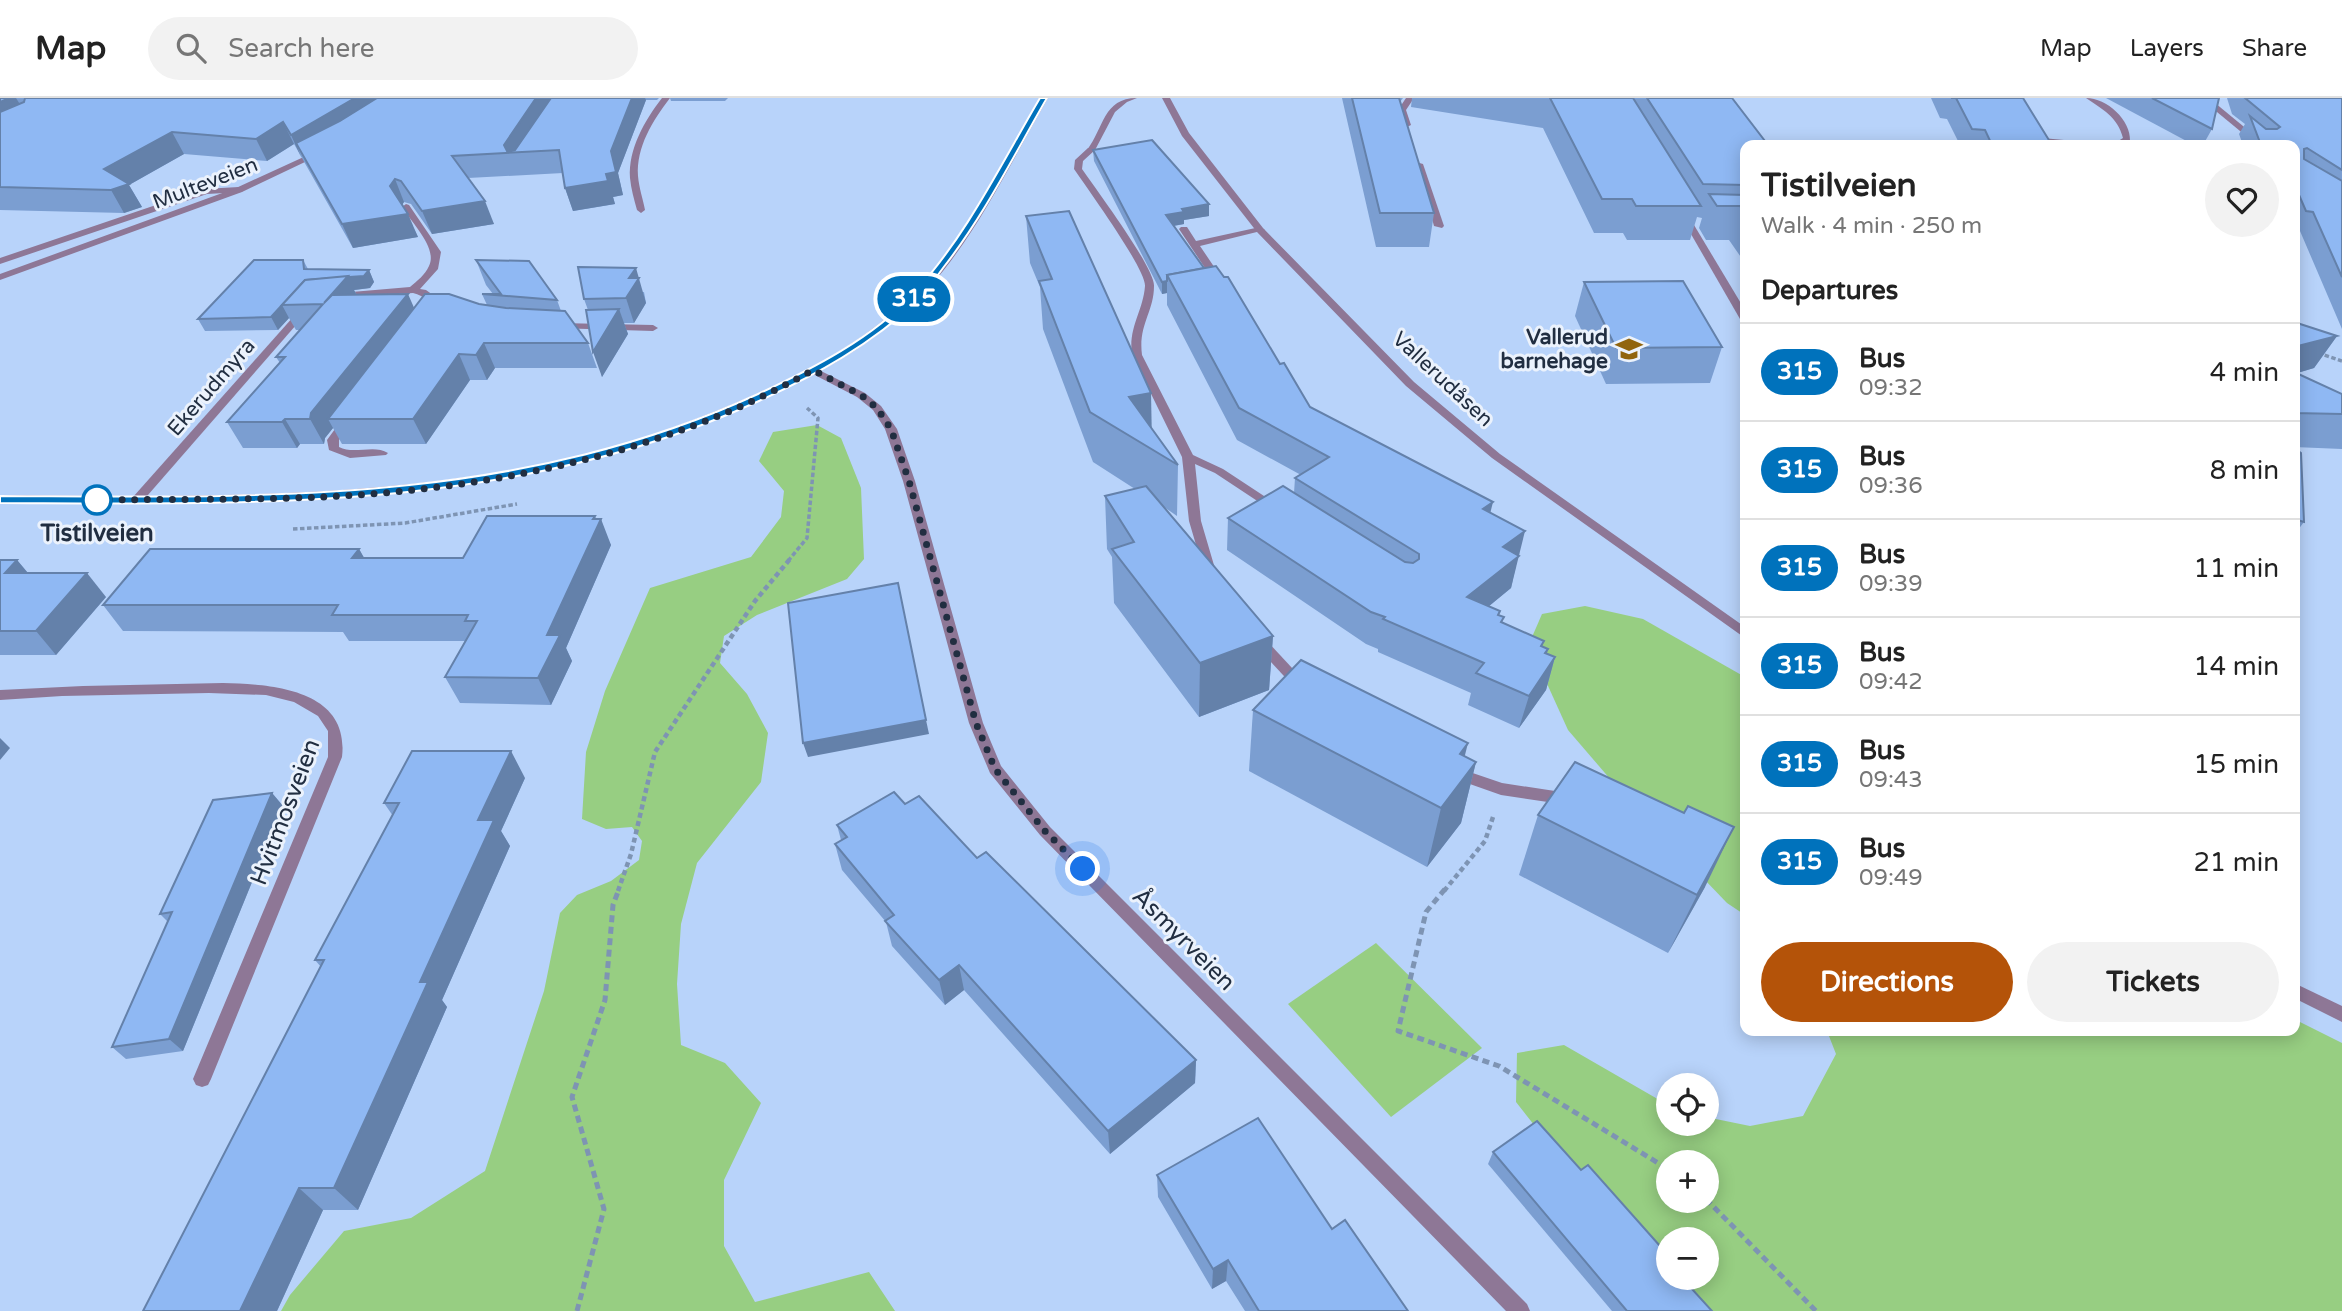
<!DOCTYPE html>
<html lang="en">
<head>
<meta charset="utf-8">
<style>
	:root { --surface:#fff; --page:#f2f2f2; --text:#222; --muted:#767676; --line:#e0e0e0; --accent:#b45309 }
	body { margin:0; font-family:"Varela Round",sans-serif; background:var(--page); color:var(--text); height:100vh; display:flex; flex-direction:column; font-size:26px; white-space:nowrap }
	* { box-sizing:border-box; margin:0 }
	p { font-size:23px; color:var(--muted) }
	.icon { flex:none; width:38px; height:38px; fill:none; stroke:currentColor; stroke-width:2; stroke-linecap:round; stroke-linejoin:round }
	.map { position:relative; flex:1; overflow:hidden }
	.details { position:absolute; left:1740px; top:42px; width:560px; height:896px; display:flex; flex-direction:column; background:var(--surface); border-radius:14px; box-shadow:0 4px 18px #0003 }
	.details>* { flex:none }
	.badge { padding:0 14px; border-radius:23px; font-size:24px; line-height:46px }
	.fabs { position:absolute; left:1656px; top:975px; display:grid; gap:14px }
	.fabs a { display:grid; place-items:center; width:63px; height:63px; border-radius:50%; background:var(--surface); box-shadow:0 4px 18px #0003; font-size:35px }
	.you { position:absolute; width:35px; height:35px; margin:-18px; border:5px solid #fff; border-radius:50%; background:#1a73e8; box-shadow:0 0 0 10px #1a73e833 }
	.map>.badge { position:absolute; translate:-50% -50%; box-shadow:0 0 0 4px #fff }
	h2 { padding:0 21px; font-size:26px; line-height:63px }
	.round { display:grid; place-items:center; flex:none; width:74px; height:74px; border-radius:37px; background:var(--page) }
	.overview { display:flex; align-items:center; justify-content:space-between; height:119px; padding:0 21px }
	h1 { font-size:33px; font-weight:800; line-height:52px }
	.action { display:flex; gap:14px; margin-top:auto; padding:14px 21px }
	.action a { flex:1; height:80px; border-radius:42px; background:var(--accent); color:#fff; font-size:28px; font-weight:800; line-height:80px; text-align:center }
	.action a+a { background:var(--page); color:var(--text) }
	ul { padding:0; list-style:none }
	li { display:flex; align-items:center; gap:21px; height:98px; padding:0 21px; border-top:2px solid var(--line) }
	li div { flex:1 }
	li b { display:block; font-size:26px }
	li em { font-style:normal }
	li .badge { min-width:77px; font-weight:700; text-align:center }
	header { display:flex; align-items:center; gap:42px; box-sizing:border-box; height:98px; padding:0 35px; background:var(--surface); border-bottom:2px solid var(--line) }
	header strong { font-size:33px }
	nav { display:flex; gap:38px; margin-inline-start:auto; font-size:24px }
	.search { width:490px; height:63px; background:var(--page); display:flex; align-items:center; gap:18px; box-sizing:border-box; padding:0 24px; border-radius:38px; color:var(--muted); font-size:26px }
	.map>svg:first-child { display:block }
</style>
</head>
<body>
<header>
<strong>Map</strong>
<div class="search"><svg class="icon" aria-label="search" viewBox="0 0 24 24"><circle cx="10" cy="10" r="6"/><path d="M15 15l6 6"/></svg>Search here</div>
<nav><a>Map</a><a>Layers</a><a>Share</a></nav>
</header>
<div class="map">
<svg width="2342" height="1213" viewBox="0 0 2342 1213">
	<rect width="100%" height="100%" fill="#b8d3fa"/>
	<g fill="#97ce82" fill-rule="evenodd">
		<polygon points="817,327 841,340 861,390 864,461 847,481 757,517 724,538 720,565 747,596 768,635 761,684 697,765 681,826 677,886 681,947 725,965 761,1005 724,1082 724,1148 755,1204 869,1174 895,1213 281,1213 290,1197 344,1133 411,1120 485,1073 544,893 560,815 577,797 611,783 639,762 642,743 632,729 606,731 582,721 586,654 605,593 650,490 751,459 781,419 784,393 759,363 773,334"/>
		<polygon points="1585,508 1643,521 1745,579 1745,817 1727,805 1629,703 1568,632 1529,546 1542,516"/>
		<polygon points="1376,845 1482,950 1391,1019 1288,906"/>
		<path d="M2294,921L2342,945V1213H1700L1678,1180H1706V1141H1668V1169L1542,1037L1516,1004L1517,955L1564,947L1668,1007V1026H1706V1019L1750,1028L1803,1018L1836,956L1827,933H2294ZM1668,1064H1706V1102H1668Z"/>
	</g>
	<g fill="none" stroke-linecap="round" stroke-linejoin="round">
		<g stroke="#7e94b3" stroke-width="3.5" stroke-dasharray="4.5 2.5" stroke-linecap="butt">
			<polyline points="2318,255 2342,263"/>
			<polyline points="293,431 405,425 517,406"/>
			<polyline points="788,463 807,440 818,320 807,310"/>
		</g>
		<g stroke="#7e94b3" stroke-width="4.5" stroke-dasharray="5 3.5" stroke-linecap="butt">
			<polyline points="618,793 631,756 655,654 755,503 790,461"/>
			<polyline points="1444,793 1485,743 1493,719"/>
		</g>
		<g stroke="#7e94b3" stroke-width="5" stroke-dasharray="7 4.5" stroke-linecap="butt">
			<polyline points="1445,791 1426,814 1398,933 1499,968 1668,1071"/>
			<polyline points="1706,1101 1816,1213"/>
			<polyline points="577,1213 604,1111 572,999 605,902 613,807 619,791"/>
		</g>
		<g fill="#8e7796" fill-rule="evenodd">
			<path d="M1137,0L1127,4L1115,14L1094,54H1088L1087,52C1104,30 1103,0 1137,0Z"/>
			<polygon points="239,89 243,92 242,94 207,96 0,166 0,160 203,91"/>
			<polygon points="1181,129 1187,129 1196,143 1260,129 1265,132 1200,148 1225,185 1220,188 1215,185 1179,131"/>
			<polygon points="302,209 310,211 141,405 133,405 133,399"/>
		</g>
		<g fill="#8e7796" fill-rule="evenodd">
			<path d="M662,0H670C653,22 636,49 638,78C639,90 643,101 645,112L641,115L637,112C634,101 631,91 630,80C628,51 645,22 662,0Z"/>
			<polygon points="1406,0 1414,0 1406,12 1411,27 1407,29 1403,27 1398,12"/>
			<path d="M2086,0C2107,0 2131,22 2130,43L2122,47H2112L2123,40C2118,19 2102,11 2086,0Z"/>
			<polygon points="2200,0 2209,0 2266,47 2257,47"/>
			<polygon points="2042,40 2097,45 2101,47 2039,44 2038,42"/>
			<path d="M1088,50L1095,52L1083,63L1082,71C1095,90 1155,170 1154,188C1154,214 1138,227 1142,257L1193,357L1223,371L1284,411L1282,414H1274L1215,375L1195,366L1201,423L1216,474L1214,477H1206L1204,474L1189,423L1182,359L1132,257C1128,229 1143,214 1145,188C1146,171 1087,90 1074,71L1075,62Z"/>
			<polygon points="319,52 326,54 242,94 0,182 0,176 236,90"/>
			<polygon points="1416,64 1423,66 1444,128 1442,130 1434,128"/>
			<path d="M406,106L409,107L441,154L438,171L420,191L426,192L444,205V209C433,210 425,197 413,195L337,200V196L340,195L410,189C417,183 425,177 429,168C438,150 411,124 402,109Z"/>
			<polygon points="1681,115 1688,117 1745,212 1745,224 1740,221 1680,117"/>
			<polygon points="559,225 653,227 658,230 653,233 555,230 555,226"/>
			<polygon points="813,269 865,295 881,308 897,331 915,383 983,625 1001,668 1050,729 1527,1206 1530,1213 1506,1213 1040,737 990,675 969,625 903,383 885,331 873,312 857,299 809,274 808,272"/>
			<path d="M347,319L353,322L339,342V349C354,357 374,346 388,355L386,357L350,360L329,352L327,342L343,320Z"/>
			<polygon points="1260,539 1265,541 1306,585 1308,588 1306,591 1296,591 1255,547 1253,544"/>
			<path d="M223,585C273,586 350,592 342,659L211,981L208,987L202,989L196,987L193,981L328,659V633L318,618L294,604L266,597L209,595L62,598L0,602V592L83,588Z"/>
			<polygon points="1455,669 1502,685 1568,695 1573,697 1575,701 1573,705 1568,707 1501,697 1450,679 1448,675 1450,671"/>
		</g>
		<g fill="#8e7796" fill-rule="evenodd">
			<path d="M1040,0H1048C1005,74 968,157 904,215C854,260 793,289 732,314C498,411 249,407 0,405V397C194,399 388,402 578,359C630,347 681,327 731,307C796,280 863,247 913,195C967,139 1001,66 1040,0Z"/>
			<polygon points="1162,0 1170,0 1189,35 1263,130 1414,284 1500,356 1745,529 1745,540 1492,360 1406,288 1257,134 1182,38"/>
			<polygon points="2294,885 2342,908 2342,924 2294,900"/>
		</g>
	</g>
	<g fill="#7b9ed1">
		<polygon points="0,0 659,0 657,2 646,2 618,75 623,97 613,99 615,106 573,113 565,90 563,75 468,80 494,126 432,136 411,106 404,104 402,107 418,139 353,150 294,46 267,63 184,56 129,87 142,109 124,115 0,112"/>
		<polygon points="670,0 728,0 725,3 671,3"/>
		<polygon points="1342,0 1403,0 1400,4 1434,115 1429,149 1376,149"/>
		<polygon points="1412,0 1732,0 1745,47 1745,165 1729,142 1706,142 1699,130 1702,120 1697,119 1690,142 1627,142 1623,135 1594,135 1543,30 1411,9"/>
		<polygon points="1931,0 2023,0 2052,47 1960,47 1947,21 1940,20"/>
		<polygon points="2106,0 2219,0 2212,31 2203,47 2194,47"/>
		<polygon points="2227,0 2342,0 2342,231 2300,133 2294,132 2294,47 2243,47 2239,36 2245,26 2232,16"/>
		<polygon points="1093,52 1209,106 1209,118 1184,122 1184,126 1174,128 1204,170 1280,266 1310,309 1490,415 1518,458 1511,490 1489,508 1499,517 1503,525 1543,548 1548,551 1547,555 1555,559 1546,592 1519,630 1468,607 1471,595 1378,554 1378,551 1366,546 1227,452 1228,420 1294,395 1295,380 1301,377 1237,342 1167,207 1167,195 1162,196 1094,63"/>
		<polygon points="1026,118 1151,295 1151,330 1178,367 1177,418 1164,409 1273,538 1269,592 1199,619 1114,505 1112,459 1107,451 1105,398 1135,391 1093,364 1043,231 1040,189 1030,165"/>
		<polygon points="303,162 308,171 369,172 374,184 370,190 354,192 357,197 414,210 479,206 487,207 482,196 493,196 486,187 476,162 557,202 561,213 588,245 597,270 495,270 487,282 470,282 426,346 342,346 333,330 325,340 324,346 300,346 297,350 243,350 227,324 280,265 276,259 300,232 296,232 289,220 278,232 205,233 198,221"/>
		<polygon points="1584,184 1722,249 1710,285 1606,286 1575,218"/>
		<polygon points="644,194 646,205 634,225 624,225 628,236 602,279 588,212 584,201"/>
		<polygon points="2294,224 2337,238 2314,270 2297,275 2342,296 2342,351 2294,349"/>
		<polygon points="2294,350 2304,424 2294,437"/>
		<polygon points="596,421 611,447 566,550 572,563 551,607 460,605 445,579 465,543 349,543 343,534 123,533 103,507 359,451 364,460 463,460"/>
		<polygon points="0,462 17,462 28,475 106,499 56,557 0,557"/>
		<polygon points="1253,612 1465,659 1476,664 1461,725 1427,769 1249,673"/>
		<polygon points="525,680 501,733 510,748 442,902 447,909 358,1112 323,1112 277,1213 321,869 315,862 393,718 384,705"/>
		<polygon points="272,695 283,708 183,953 126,961 112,949 168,824 160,816"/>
		<polygon points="905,706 977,760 1196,962 1195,985 1110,1056 964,892 945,907 892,848 886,824 842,772 835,746 841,742 837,727"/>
		<polygon points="1538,717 1705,789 1668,855 1519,777"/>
		<polygon points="1493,1054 1668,1180 1712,1213 1612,1213 1488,1066"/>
		<polygon points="1157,1077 1332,1131 1408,1213 1245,1213 1226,1183 1212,1191 1158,1099"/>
	</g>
	<g fill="#6481aa">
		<polygon points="9,0 16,0 28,19 0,32 0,4"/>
		<polygon points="355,0 400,0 296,45 301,59 291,37"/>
		<polygon points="536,0 558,0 522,54 506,55 504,47"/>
		<polygon points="632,0 645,0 646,2 618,75 623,97 613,99 615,106 573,113 565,90 611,53"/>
		<polygon points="283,24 294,46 267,63 256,41"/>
		<polygon points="172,34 184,56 129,87 142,109 124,115 111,92 104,71"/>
		<polygon points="395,81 404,104 400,110 390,88"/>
		<polygon points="485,103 494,126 432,136 422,113"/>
		<polygon points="1209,106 1209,118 1184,122 1184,126 1166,129 1166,117 1182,111"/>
		<polygon points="408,116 418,139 353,150 342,126"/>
		<polygon points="636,170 646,205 634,225 626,200 629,180"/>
		<polygon points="369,172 374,184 370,190 354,192 359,202 282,207 289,220 278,232 271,219 303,185"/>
		<polygon points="1167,183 1167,195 1162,196 1162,184"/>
		<polygon points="408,196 419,221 328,321 333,330 325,340 324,346 310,321 311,315"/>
		<polygon points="619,211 628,236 602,279 593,254"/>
		<polygon points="2337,238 2314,270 2294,276 2294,249"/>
		<polygon points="484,245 495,270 487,282 476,257"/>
		<polygon points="459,256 470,282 426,346 413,321"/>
		<polygon points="1151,295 1152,345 1129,299"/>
		<polygon points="285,321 300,346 297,350 282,324"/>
		<polygon points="1493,404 1485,436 1483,411"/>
		<polygon points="595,418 598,427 601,421 611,447 566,550 572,563 551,607 538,580 547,537"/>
		<polygon points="1525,433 1511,490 1460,532 1467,499 1503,449"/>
		<polygon points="359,451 374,477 352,460"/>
		<polygon points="17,462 37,486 5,475"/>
		<polygon points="87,475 106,499 56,557 36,533"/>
		<polygon points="1273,538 1269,592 1199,619 1200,565"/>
		<polygon points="1548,551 1539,583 1555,559 1546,592 1519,630 1529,598 1545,555"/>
		<polygon points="926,622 929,636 808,659 803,645"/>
		<polygon points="0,640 10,650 0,662"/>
		<polygon points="1468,645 1457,689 1476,664 1461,725 1427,769 1441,710 1460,656"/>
		<polygon points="511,653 525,680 501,733 510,748 442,902 447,909 358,1112 334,1090 420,884 478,722"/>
		<polygon points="272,695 283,708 183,953 169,941"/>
		<polygon points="1734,729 1705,789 1668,855 1697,797"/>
		<polygon points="959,867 964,892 945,907 939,882"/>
		<polygon points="1196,962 1195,985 1110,1056 1108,1033"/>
		<polygon points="299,1090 323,1112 277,1213 240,1213"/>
		<polygon points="1228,1162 1226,1183 1212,1191 1213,1171"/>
	</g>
	<g fill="#8fb8f3" stroke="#6481aa" stroke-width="2">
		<polygon points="0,0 9,0 0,4"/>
		<polygon points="24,0 355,0 291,37 283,24 256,41 172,34 104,71 129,86 111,92 0,89 0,14 24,4 25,0"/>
		<polygon points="377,0 536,0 504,47 507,53 515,52 551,0 632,0 611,53 616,74 606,76 608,83 565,90 559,52 452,58 485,103 422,113 401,83 395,81 390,88 408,116 342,126 296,45 340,23"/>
		<polygon points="1352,0 1399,0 1434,115 1380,115"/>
		<polygon points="1550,0 1633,0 1701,108 1636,108 1632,101 1602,101"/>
		<polygon points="1647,0 1732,0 1768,47 1745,47 1745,87 1703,86"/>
		<polygon points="1951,0 2023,0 2052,47 1992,47 1985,32 1972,31 1956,0"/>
		<polygon points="2152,0 2219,0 2212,31"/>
		<polygon points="2245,0 2342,0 2342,72 2307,50 2304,51 2304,61 2342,83 2342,179 2313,114 2306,113 2299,97 2294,96 2294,47 2261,47 2250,18 2266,31 2277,31 2280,29"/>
		<polygon points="1152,42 1209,106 1182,111 1184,114 1166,117 1204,170 1167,177 1167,183 1162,184 1093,52"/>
		<polygon points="1709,96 1745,97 1745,115 1740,108 1717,108"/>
		<polygon points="1069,113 1151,295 1129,299 1178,367 1090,314 1039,183 1052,181 1026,118"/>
		<polygon points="254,162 303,162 304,171 369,172 364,178 305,182 271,219 198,221"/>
		<polygon points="476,162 529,163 557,202 482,196 501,196"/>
		<polygon points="1216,168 1224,179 1228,179 1280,266 1284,265 1310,309 1493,404 1483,411 1525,433 1503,449 1519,458 1467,499 1500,513 1498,517 1504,519 1501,524 1544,543 1541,548 1548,551 1545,555 1555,559 1529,598 1476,575 1484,565 1383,521 1385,519 1371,514 1228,420 1283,388 1405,464 1413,465 1419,461 1419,456 1295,380 1329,359 1239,310 1167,177"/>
		<polygon points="578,169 636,170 629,180 639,180 626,200 584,201"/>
		<polygon points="348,178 324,205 332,197 408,196 311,315 310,321 285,321 282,324 227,324 285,259 276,259 323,206 282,207 305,182"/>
		<polygon points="1683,183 1722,249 1616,250 1584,184"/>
		<polygon points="425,196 449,196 479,206 506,210 565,213 588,245 484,245 476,257 459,256 413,321 328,321"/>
		<polygon points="619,211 593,254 586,212"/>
		<polygon points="2294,224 2337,238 2294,249"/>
		<polygon points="2294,274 2342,296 2342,316 2294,315"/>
		<polygon points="2294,350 2301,355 2304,424 2294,421"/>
		<polygon points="1146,388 1273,538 1200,565 1112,451 1134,444 1105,398"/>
		<polygon points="487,418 595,418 593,421 601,421 547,537 560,537 538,580 445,579 477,523 465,523 468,517 332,517 338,507 103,507 150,451 359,451 352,460 463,460"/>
		<polygon points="0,462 17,462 5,475 87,475 36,533 0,533"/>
		<polygon points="898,485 926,622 803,645 788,505"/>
		<polygon points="1301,562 1468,645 1460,656 1476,664 1441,710 1253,612"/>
		<polygon points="412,653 511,653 478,722 494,722 420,884 428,884 334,1090 299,1090 240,1213 143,1213 324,862 315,862 399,705 384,705"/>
		<polygon points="1575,664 1684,715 1688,708 1734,729 1697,797 1538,717"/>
		<polygon points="894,694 905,706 919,698 977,760 986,754 1196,962 1108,1033 959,867 939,882 885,823 894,817 835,746 847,739 837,727"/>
		<polygon points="272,695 169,941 112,949 172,814 160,816 213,702"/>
		<polygon points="1258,1020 1332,1131 1345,1122 1408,1213 1259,1213 1228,1162 1213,1171 1157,1077"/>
		<polygon points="1537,1023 1581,1072 1588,1067 1668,1157 1668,1180 1682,1180 1712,1213 1627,1213 1493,1054"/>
	</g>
	<path fill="#0072bc" stroke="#fff" stroke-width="2" d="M1040,0H1047C1014,57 984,118 943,170C935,181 927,193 917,203C872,246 816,277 759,303C518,414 259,406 0,405V398C263,399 513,408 758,296C812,271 873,240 913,196C966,139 1001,66 1040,0Z"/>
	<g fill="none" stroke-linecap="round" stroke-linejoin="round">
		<path stroke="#212e41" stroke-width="7" stroke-dasharray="0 12.6" d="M97,402C167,401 249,402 323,399C491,391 665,356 813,272L861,297L877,310L891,331L909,383L976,625L995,671L1045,733L1083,771"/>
	</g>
	<defs>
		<g id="school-bare" transform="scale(2.1)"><path d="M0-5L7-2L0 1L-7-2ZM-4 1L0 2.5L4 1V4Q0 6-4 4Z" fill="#91650e" stroke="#ebf2fc" stroke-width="2.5" paint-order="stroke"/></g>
	</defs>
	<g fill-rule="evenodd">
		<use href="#school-bare" x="1629" y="251"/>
	</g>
	<circle fill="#fff" stroke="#0072bc" stroke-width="3.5" cx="97" cy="402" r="14"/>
	<g text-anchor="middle" stroke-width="6" stroke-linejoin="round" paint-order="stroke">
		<g font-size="21" fill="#212e41" stroke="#ebf2fc">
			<text transform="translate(205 85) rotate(-21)" y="7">Multeveien</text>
			<text transform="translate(1443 281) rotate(43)" y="7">Vallerudåsen</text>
			<text transform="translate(211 289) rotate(-49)" y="7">Ekerudmyra</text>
		</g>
		<g font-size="21" font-weight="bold" fill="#212e41" stroke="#ebf2fc" text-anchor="end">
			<text x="1608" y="246">Vallerud<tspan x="1608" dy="24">barnehage</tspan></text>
		</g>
		<g font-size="24" font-weight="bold" fill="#212e41" stroke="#ebf2fc">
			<text x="97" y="443">Tistilveien</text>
		</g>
		<g font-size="24" fill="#212e41" stroke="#ebf2fc">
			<text transform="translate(285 714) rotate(-69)" y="8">Hvitmosveien</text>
			<text transform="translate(1184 841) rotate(45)" y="8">Åsmyrveien</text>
		</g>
	</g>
</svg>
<div class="fabs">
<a><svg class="icon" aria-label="locate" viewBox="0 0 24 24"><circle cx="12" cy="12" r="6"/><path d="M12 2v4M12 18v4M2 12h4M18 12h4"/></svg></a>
<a>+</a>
<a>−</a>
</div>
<div class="you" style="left:1083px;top:771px"></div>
<b class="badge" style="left:914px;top:201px;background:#0072bc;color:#fff">315</b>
<section class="details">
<div class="overview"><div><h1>Tistilveien</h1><p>Walk · 4 min · 250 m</p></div><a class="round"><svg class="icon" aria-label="heart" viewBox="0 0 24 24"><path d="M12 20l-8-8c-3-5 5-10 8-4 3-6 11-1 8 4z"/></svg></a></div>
<h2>Departures</h2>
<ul>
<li><span class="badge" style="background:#0072bc;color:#fff">315</span><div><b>Bus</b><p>09:32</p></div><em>4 min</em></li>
<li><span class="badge" style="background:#0072bc;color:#fff">315</span><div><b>Bus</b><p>09:36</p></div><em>8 min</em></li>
<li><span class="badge" style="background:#0072bc;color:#fff">315</span><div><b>Bus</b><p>09:39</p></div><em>11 min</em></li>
<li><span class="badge" style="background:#0072bc;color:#fff">315</span><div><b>Bus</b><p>09:42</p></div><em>14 min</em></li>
<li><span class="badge" style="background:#0072bc;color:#fff">315</span><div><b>Bus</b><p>09:43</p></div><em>15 min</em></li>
<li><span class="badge" style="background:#0072bc;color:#fff">315</span><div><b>Bus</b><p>09:49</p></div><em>21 min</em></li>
</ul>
<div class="action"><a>Directions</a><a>Tickets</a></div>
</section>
</div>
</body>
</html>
